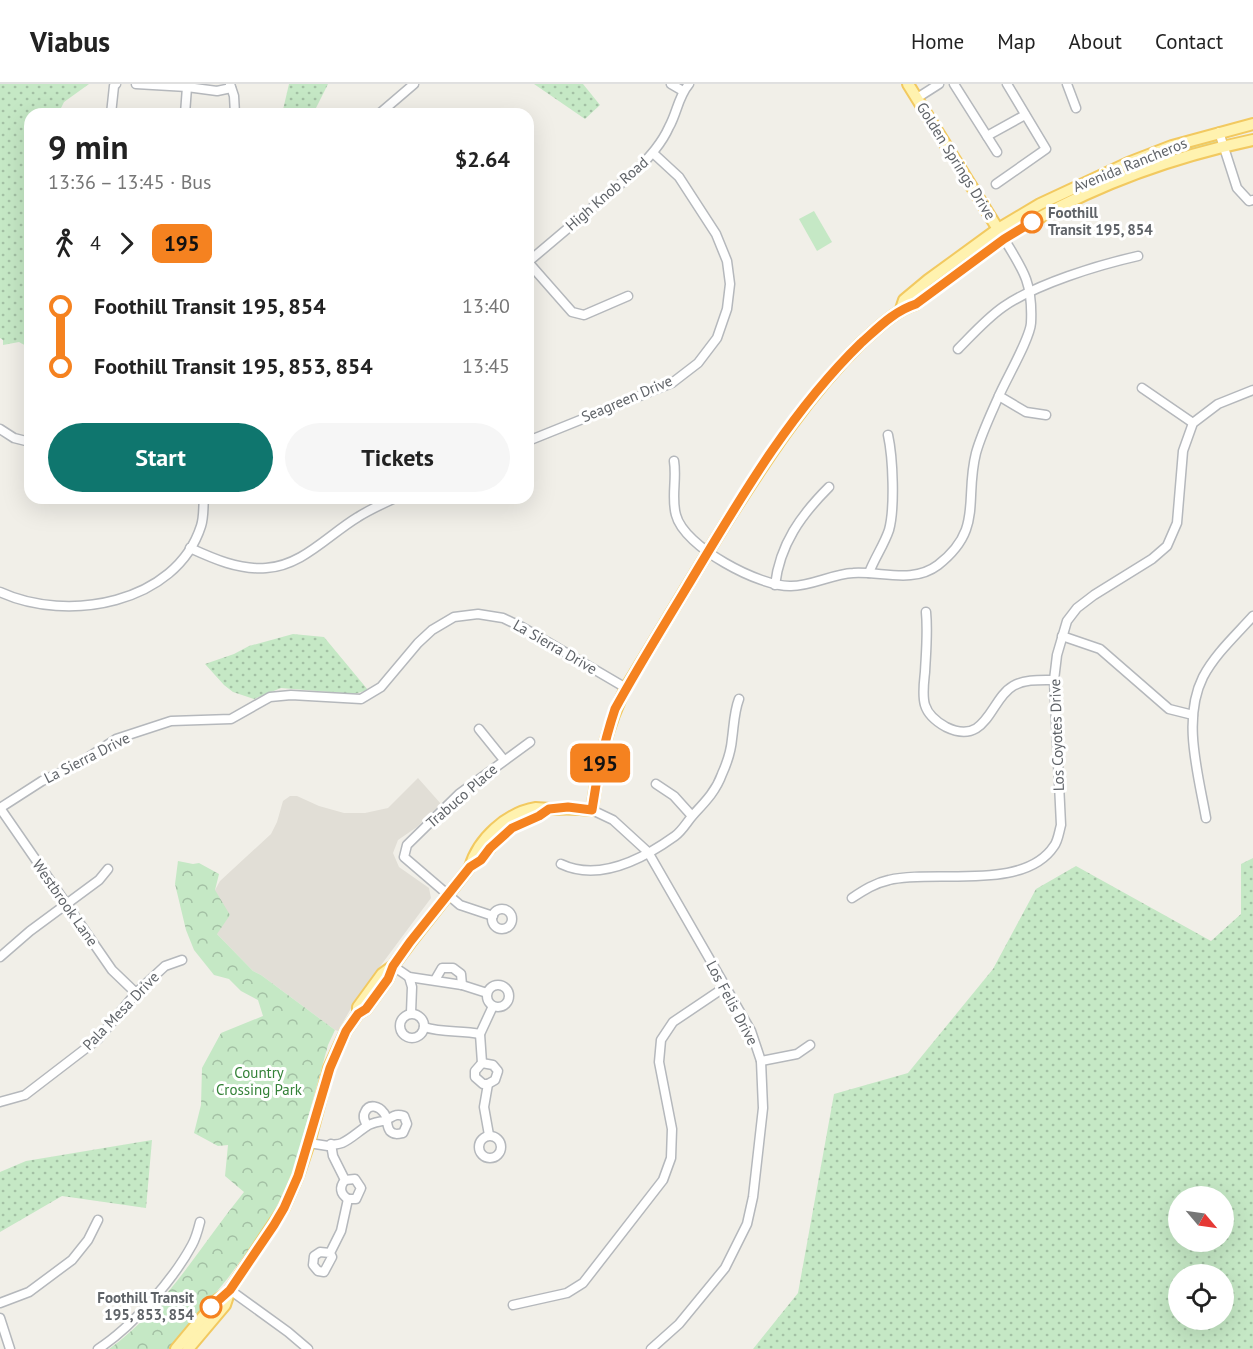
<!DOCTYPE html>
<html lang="en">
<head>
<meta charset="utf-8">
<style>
	:root { --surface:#fff; --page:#f6f6f6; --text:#222; --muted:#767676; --line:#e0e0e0; --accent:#0f766e }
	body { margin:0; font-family:"PT Sans",sans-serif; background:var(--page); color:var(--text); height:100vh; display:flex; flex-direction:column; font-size:22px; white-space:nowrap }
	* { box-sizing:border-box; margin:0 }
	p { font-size:20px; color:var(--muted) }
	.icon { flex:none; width:33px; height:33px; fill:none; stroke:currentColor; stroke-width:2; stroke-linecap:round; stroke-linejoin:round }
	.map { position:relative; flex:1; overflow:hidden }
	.details { position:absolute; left:24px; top:24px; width:510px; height:396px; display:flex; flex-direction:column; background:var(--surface); border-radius:18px; box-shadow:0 6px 24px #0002 }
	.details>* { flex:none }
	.badge { padding:0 12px; border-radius:9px; font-size:21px; line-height:39px }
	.needle { width:39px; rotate:119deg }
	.controls { position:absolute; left:1168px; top:1102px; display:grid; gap:12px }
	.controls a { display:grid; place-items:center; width:66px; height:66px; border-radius:50%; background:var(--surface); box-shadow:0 6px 24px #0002; font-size:30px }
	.map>.badge { position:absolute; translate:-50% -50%; box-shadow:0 0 0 3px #fff }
	.legs { display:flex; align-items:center; gap:9px; height:66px; padding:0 24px; font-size:20px }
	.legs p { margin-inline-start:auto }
	.summary { display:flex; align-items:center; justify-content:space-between; height:102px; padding:0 24px }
	h1 { font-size:33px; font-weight:700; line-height:45px }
	.primary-button { display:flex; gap:12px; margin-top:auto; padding:12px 24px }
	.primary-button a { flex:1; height:69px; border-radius:36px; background:var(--accent); color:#fff; font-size:24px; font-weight:700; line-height:69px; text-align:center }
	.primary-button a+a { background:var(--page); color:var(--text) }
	ul { padding:0 24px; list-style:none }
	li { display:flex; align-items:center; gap:21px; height:60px; font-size:22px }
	li i { display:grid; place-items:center; width:9px; height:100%; margin:0 8px; background:currentColor }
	li i::after { content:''; width:15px; height:15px; margin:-8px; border:4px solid; border-radius:50%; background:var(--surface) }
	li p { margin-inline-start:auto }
	li:first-child i { background:linear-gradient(#0000 50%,currentColor 0) }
	li:last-child i { background:linear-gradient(currentColor 50%,#0000 0) }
	header { display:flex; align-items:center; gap:36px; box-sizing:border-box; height:84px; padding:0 30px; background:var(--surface); border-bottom:2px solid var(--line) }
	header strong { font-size:28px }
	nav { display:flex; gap:33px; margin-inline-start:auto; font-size:21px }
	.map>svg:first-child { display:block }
</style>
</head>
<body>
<header>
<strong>Viabus</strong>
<nav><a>Home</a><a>Map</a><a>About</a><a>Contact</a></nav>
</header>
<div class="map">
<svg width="1253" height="1265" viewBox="0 0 1253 1265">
	<defs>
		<pattern id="grass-dots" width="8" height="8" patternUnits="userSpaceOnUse" patternTransform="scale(1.5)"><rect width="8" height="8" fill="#c5e8c5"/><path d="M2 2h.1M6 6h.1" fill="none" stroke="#a3c0a4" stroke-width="1.8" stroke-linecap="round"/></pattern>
		<pattern id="park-crowns" width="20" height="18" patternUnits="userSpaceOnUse" patternTransform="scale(1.5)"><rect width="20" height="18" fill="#c5e8c5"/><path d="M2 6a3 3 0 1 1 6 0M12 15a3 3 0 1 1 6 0" fill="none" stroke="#a3c0a4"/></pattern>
	</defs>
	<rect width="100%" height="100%" fill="#f1efe8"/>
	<polygon fill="#e1ded6" points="418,694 441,720 417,743 398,756 393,769 399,783 429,804 431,814 358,912 338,947 335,946 261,891 253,887 217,850 215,806 220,797 271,750 277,738 283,717 290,712 297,712 319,722 344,729 365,729 388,724"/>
	<g fill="url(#grass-dots)" fill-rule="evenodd">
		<polygon points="0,0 89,0 64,18 58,30 30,30 30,264 19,258 3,261 3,256 0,254"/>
		<polygon points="289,0 328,0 313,30 282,30"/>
		<polygon points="534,0 583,0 600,21 585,35"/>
		<polygon points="1217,50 1220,62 1135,89 1004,152 1001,146 1078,103"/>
		<polygon points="293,550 324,553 368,606 354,610 281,604 254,615 233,608 224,601 205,580 234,570 249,562"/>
		<path d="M1253,774V1265H753L798,1209L834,1010L908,989L993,885L1036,805L1076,782L1211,857L1241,830V780ZM1179,1113H1224V1158H1179ZM1179,1191H1224V1236H1179Z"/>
		<polygon points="152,1056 146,1124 62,1112 0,1148 0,1088 26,1077"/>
	</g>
	<path fill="url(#park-crowns)" d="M178,777L193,780L199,779L219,790L215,806L230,831L217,850L253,887L261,891L335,946L328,961L292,1092L280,1116L267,1140L228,1194L169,1265H109C165,1225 201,1161 244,1108L225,1092L228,1061L218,1062L194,1049L201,1021L202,984L221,949L263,932L258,916L241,907L229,895L214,891L194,866L186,846L175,800Z"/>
	<polygon fill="#c5e8c5" points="814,127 832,158 817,167 799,135"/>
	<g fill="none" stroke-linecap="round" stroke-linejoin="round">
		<g stroke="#b5b8bc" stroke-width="11">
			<g id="minor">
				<polyline points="136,0 187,3 217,7 231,4"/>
				<polyline points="230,0 234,12 235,30"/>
				<polyline points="671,0 683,7"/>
				<polyline points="954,0 997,68"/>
				<polyline points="1067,0 1076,24"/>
				<polyline points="917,14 939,0"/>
				<polyline points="111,30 114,2 116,0"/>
				<polyline points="185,30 187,3"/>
				<polyline points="379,30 414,0"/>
				<polyline points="1219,48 1237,104 1249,117 1253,116"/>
				<polyline points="987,52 1025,31"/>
				<polyline points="996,100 1046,65 1007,0"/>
				<path d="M528,178L638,85C650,72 662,59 669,43C677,29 678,13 689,0"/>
				<polyline points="528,178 572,228 584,231 628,212"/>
				<path d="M958,265C972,251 986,235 1003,223C1036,200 1098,181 1138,172"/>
				<polyline points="1142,304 1193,339"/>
				<polyline points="999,312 1026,328 1046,331"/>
				<polyline points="0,345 14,354 30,358"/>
				<polyline points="528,357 672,299 698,279 717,254 727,225 730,200 727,177 716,150 679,93 653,69"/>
				<path d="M674,377C677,395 671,414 676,431C684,463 760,503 791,502C812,502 832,490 853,489C881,487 913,500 938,481C984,445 964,416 976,369C981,351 990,332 998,314C1005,297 1030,255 1031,239C1033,200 1024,187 1004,155"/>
				<path d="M190,464C214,475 239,486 266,484C302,482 328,451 358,433C369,426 382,420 395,414"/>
				<path d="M869,489C874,475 884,461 889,446C895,424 893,374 888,351"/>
				<path d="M775,501C780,460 801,431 829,403"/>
				<path d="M0,508C67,539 176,520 201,442C204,433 203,423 204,414"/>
				<path d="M926,528C928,548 926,568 925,588C924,598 922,611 925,621C928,631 937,638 946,643C987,663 990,615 1013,602C1025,595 1040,596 1054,596"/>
				<polyline points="1062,552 1100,565 1169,625 1193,631"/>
				<polyline points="479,645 504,676"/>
				<polyline points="656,700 674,712 692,732"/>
				<polyline points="0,724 42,697 75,682 116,655 171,637 231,635 270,613 291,611 361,615 381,603 418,559 432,546 454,533 478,530 503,534 522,543 626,604"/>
				<polyline points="0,724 112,886 136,909"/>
				<polyline points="592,726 613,736 648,768 751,947 761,977 763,1024 753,1113 747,1140 725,1184 679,1240 651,1265"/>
				<path d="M1206,734C1198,689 1182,635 1203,593C1215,570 1236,551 1253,532"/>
				<path d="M561,780C599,798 643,775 675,752C682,747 687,738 693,731C705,718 716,707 722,690C727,679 731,667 732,655C734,641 734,628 739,615"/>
				<path d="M852,814C864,806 875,799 889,796C934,785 1024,808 1054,762C1058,757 1059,748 1061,741L1054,596L1057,571L1067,537L1077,524L1094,511L1152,475L1167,462L1177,439L1183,367L1193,339L1218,320L1253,306"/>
				<circle cx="502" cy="835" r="10"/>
				<polyline points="493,832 460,821 404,773 407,761 459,710 530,658"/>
				<polyline points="0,873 30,847 99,796 108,785"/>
				<polyline points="393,882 409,893 462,901 487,909"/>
				<polyline points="409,893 412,903 411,929"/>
				<polyline points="435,896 442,884 453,884 461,890 462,901"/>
				<circle cx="498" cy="912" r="11"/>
				<circle cx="412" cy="942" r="12"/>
				<path d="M424,943C443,949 461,946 480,950"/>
				<polyline points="761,977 797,970 810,961"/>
				<polyline points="482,979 493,981 498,987 495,996 488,1000 484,1023 489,1051"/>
				<polyline points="482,979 480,950 493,922"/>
				<polyline points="482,979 475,987 475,993 483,1000 488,1000"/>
				<polyline points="0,1018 25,1011 98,955 136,909 165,882 182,876"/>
				<circle cx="490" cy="1063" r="11"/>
				<path d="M309,1059L328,1062C333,1060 337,1061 342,1059C351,1055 359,1047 367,1042C373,1038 380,1038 386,1036C393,1033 395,1029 404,1032L407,1040L403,1049C398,1050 394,1051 390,1047C386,1042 388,1034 384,1029C379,1022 369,1019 365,1028C362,1033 365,1037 367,1042"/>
				<polyline points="331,1060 333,1072 345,1096"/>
				<polyline points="345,1096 355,1095 361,1104 356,1115 348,1115"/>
				<path d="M345,1096C339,1103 340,1110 348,1115"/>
				<polyline points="330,1169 320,1168 314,1172 313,1181 318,1187 324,1188 332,1173 330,1169 341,1147 348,1115"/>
				<polyline points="230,1206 288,1248 308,1265"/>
				<polyline points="0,1219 29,1208 72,1176 88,1156 98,1136"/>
				<polyline points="513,1221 567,1209 583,1199 663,1096 671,1074 672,1045 659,978 661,956 673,938 725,903"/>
				<polyline points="0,1234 10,1265"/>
				<path d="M98,1265C132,1243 173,1196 192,1161C196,1154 198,1146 200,1138"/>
			</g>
		</g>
		<g stroke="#f2c960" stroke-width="14">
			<g id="major">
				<polyline points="908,0 1001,150"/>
				<polyline points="901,225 904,216 928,196 998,145 1040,120 1128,79 1172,62 1253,40"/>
				<path d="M470,783C478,755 506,729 536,724C541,724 545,725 550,725C565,724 577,724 592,726C598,684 606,642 626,604C660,548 693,492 727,437C767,374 808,311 861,259C878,244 894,227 916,220C954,190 993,159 1035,136C1103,98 1177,72 1253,56"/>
				<path d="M358,930L366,925L388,895L393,882L410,859L470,783C486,773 495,755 511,744C523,736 537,733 549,725"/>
				<polyline points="176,1265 216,1217 230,1207"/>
				<polyline points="188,1265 225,1221 230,1206 284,1124 298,1092 309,1059 329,984 346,947 358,930 358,923 382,890 393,882"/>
			</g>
		</g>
		<use href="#minor" stroke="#fff" stroke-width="8"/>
		<use href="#major" stroke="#fff2af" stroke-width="10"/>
	</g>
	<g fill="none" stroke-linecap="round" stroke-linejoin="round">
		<g stroke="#fff" stroke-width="14">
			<path id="line-1" d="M211,1223L230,1206L274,1141L284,1124L298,1092L330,984L346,947L358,930L366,925L388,895L393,882L410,858L470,783L481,776L490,764L512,744L539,732L549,725L568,723L592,726C597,691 604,658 615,625C638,583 663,543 687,503C738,418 789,329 861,259C878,244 894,227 916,220L1004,155L1032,138"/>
		</g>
		<use href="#line-1" stroke="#f58220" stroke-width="9"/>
	</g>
	<g fill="#fff" stroke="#f58220" stroke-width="3">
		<circle cx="1032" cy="138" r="10"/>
		<circle cx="211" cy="1223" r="10"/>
	</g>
	<g text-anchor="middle" stroke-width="6" stroke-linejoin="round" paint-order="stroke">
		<g font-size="15" fill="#5f6368" stroke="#fff">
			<text transform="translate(956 77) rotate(58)" y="5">Golden Springs Drive</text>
			<text transform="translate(1130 81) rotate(-22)" y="5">Avenida Rancheros</text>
			<text transform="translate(607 110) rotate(-41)" y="5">High Knob Road</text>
			<text transform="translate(627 315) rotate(-23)" y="5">Seagreen Drive</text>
			<text transform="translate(555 563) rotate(30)" y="5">La Sierra Drive</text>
			<text transform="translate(1057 651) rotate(-92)" y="5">Los Coyotes Drive</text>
			<text transform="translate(87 674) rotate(-27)" y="5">La Sierra Drive</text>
			<text transform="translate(462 712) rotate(-41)" y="5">Trabuco Place</text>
			<text transform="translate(65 819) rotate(55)" y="5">Westbrook Lane</text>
			<text transform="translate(732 919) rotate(62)" y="5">Los Felis Drive</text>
			<text transform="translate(121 927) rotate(-46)" y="5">Pala Mesa Drive</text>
		</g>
		<g font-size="15" font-weight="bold" fill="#5f6368" stroke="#fff" text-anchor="start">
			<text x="1048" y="134">Foothill<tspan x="1048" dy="17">Transit 195, 854</tspan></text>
			<text x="194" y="1219" text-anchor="end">Foothill Transit<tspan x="194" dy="17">195, 853, 854</tspan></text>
		</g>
		<g font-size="15" fill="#348238" stroke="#fff">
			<text x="259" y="994">Country<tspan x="259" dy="17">Crossing Park</tspan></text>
		</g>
	</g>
</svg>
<div class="controls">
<a><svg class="needle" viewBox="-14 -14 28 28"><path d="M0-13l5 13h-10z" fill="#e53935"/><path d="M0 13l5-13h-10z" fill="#767676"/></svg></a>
<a><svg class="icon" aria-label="locate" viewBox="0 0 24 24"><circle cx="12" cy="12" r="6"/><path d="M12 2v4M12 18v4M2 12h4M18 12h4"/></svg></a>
</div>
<b class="badge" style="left:600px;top:679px;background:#f58220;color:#111">195</b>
<section class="details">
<div class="summary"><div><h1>9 min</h1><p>13:36 – 13:45 · Bus</p></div><b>$2.64</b></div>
<div class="legs"><svg class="icon" aria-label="walk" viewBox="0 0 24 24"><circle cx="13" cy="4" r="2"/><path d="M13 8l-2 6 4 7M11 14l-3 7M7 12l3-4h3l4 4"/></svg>4<svg class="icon" aria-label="forward" viewBox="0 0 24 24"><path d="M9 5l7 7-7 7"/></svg><b class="badge" style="background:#f58220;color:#111">195</b></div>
<ul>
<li><i style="color:#f58220"></i><b>Foothill Transit 195, 854</b><p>13:40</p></li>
<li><i style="color:#f58220"></i><b>Foothill Transit 195, 853, 854</b><p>13:45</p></li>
</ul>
<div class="primary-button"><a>Start</a><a>Tickets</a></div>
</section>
</div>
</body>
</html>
